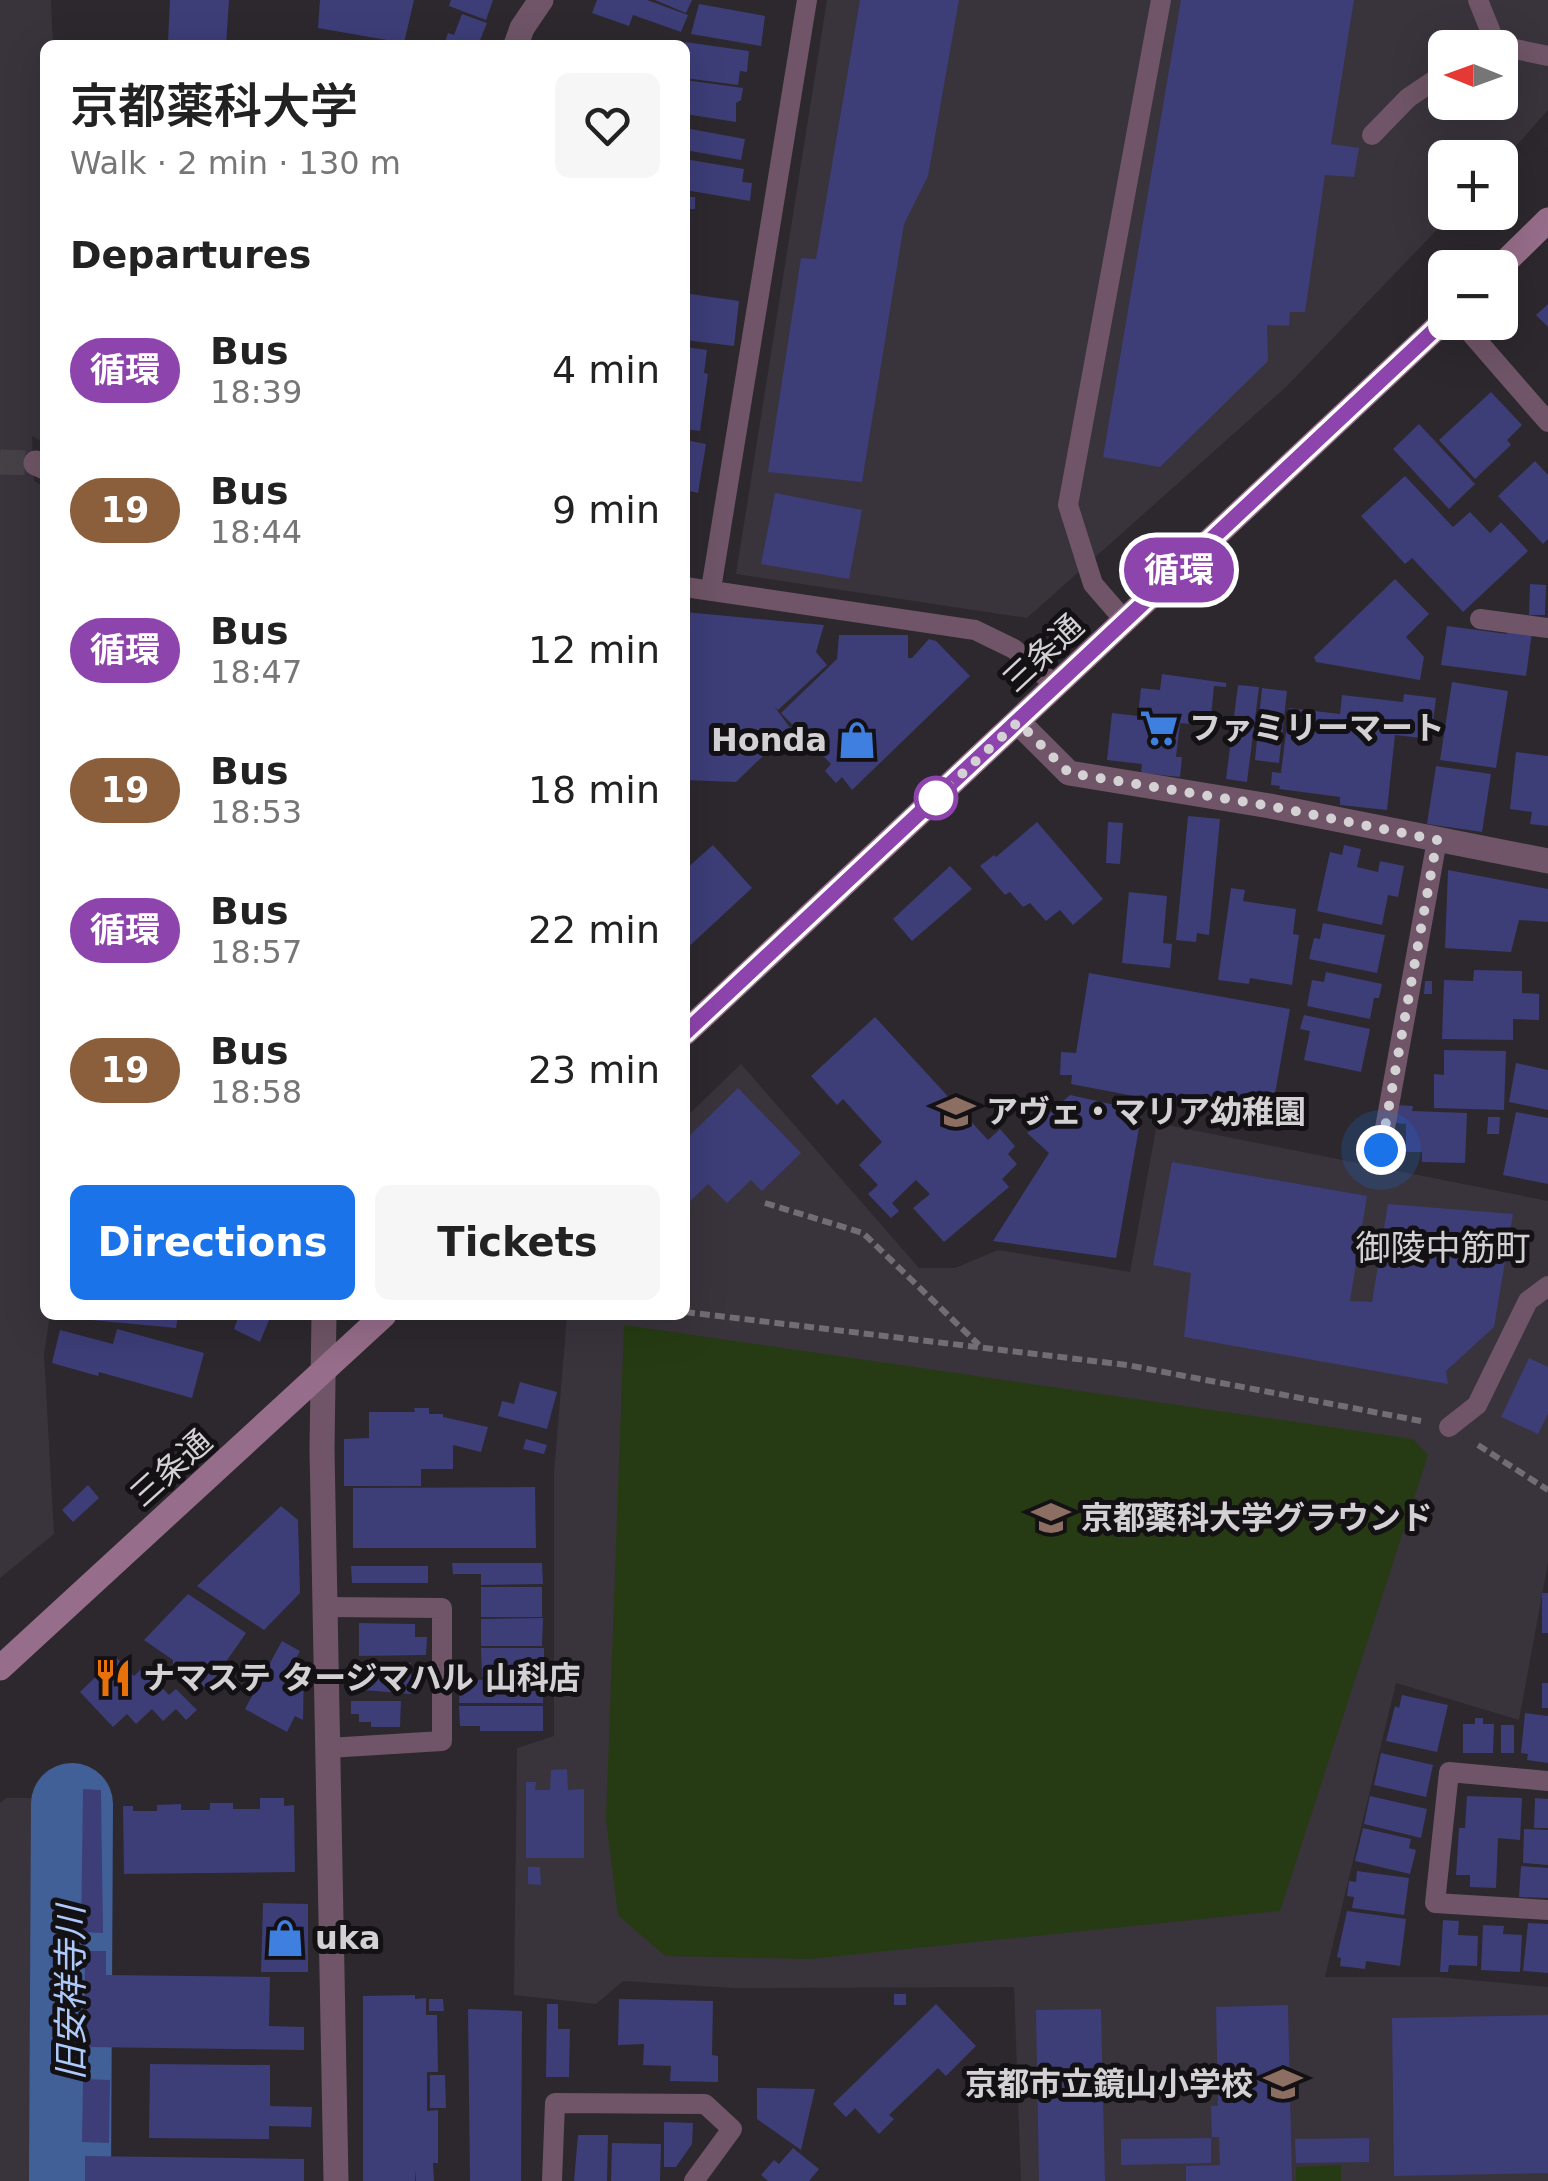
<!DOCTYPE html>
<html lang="en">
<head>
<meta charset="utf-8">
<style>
	:root { --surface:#fff; --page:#f6f6f6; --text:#222; --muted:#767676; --accent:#1a73e8 }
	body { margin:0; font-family:"DejaVu Sans","Noto Sans JP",sans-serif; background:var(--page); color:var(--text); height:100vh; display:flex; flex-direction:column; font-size:38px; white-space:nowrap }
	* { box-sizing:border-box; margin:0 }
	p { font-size:32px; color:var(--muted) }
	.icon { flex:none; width:55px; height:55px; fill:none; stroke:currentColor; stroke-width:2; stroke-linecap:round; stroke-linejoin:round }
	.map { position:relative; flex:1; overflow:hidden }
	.panel { position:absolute; left:40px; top:40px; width:650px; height:1280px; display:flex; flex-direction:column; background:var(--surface); border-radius:15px; box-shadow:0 10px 40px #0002 }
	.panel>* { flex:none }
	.badge { padding:0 20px; border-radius:32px; font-size:35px; line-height:65px }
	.needle { width:65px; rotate:271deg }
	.controls { position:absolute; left:1428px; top:30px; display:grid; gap:20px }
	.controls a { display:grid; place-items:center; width:90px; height:90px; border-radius:15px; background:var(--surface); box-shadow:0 10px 40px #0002; font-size:50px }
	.you { position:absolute; width:50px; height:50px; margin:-25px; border:8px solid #fff; border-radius:50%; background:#1a73e8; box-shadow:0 0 0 15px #1a73e833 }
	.map>.badge { position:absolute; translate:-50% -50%; box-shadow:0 0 0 5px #fff }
	h2 { padding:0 30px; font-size:38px; line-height:90px }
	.round { display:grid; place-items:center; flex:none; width:105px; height:105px; border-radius:15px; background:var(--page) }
	.summary { display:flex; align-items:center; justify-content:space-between; height:170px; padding:0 30px }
	h1 { font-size:48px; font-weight:600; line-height:75px }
	.button { display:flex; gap:20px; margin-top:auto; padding:20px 30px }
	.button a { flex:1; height:115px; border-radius:15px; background:var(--accent); color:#fff; font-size:40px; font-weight:600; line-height:115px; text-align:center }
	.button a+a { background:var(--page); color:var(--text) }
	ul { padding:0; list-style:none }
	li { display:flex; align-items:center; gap:30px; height:140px; padding:0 30px }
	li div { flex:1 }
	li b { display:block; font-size:38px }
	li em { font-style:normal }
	li .badge { min-width:110px; font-weight:700; text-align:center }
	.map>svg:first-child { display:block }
</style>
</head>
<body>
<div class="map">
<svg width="1548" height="2181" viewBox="0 0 1548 2181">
	<rect width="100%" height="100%" fill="#2c282e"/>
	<g fill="#39333c" fill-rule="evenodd">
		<polygon points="0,0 51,0 53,45 45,45 45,443 32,436 34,481 45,487 45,1315 50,1315 44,1354 54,1534 0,1578"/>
		<path d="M827,0H1548V110L1500,164V158H1445V212L1453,213L1287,386L1027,618L736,574ZM1445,48H1500V102H1445Z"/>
		<polygon points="741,1064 919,1268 955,1268 998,1250 1130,1272 1157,1123 1548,1201 1548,1563 1519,1720 1396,1683 1325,1977 1439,1977 1548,1987 1548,2181 1021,2181 1014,1987 734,1988 623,1981 596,2004 514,1995 517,1748 554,1736 554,1473 567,1315 685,1315 685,1118"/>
		<polygon points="6,1798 67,1798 66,2181 0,2181 0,1803"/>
	</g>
	<g fill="#263b13">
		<polygon points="624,1325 1413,1439 1428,1455 1280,1911 809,1959 665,1956 618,1915 606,1820"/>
		<polygon points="1341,2165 1341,2181 1296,2181 1296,2167"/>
	</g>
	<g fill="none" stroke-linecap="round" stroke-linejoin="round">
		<polyline stroke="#426098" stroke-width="82" points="70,2181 72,1804"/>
	</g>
	<g fill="#3d3d78">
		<polygon points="170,0 229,0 226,45 168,42"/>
		<polygon points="320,0 414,0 404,43 318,28"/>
		<polygon points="451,0 493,0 486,20 449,6"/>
		<polygon points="597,0 647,0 688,15 681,32 633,15 629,26 592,13"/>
		<polygon points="655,0 692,0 686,13"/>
		<polygon points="860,0 959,0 928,176 904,224 862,482 768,472 801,258 816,259"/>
		<polygon points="1181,0 1354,0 1331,144 1359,148 1354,177 1325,175 1305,312 1290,312 1289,326 1267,325 1268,361 1160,467 1103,457"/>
		<polygon points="699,4 765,16 761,46 691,34"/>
		<polygon points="462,14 487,23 478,45 444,45 448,33 454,35"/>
		<polygon points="610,40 645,42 645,45 610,45"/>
		<polygon points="685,42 749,51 747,72 740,71 738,85 685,78"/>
		<polygon points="685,80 743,88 741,100 736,103 736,122 685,114"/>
		<polygon points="685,128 745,139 741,160 685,150"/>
		<polygon points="685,159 744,169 742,182 752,183 750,201 685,190"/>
		<polygon points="685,197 695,197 695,209 689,209 689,213 685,212"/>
		<polygon points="690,294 739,301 734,346 685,340"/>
		<polygon points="1548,304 1548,327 1536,315"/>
		<polygon points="685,347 707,350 704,373 708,374 700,431 685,429"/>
		<polygon points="1491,392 1522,425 1507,440 1511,445 1475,479 1439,440"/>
		<polygon points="1419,424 1475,484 1449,509 1393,449"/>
		<polygon points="685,440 706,444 698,493 685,490"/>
		<polygon points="1535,461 1548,475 1548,539 1543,544 1498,496"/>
		<polygon points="1405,476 1453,527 1470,512 1490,533 1501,522 1528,551 1463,612 1412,558 1405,564 1361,516"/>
		<polygon points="775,493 862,510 849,579 761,564"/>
		<polygon points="1395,579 1429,614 1406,637 1424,657 1420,680 1316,662 1314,657"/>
		<polygon points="1530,584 1546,585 1545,615 1529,615"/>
		<polygon points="685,612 824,625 816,652 827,665 778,710 774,706 791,729 736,782 685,780"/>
		<polygon points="1447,626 1507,634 1508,629 1532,632 1526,676 1441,665"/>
		<polygon points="839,635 908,635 908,658 912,658 929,639 936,641 970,676 852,790 842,777 836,783 825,771 831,764 781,713 837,659"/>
		<polygon points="1162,674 1226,683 1226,687 1214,686 1210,726 1180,723 1176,757 1182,757 1180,777 1141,773 1142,764 1107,760 1112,713 1138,716 1141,688 1160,690"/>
		<polygon points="1452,682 1508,691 1496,768 1440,760"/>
		<polygon points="1238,685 1259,687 1247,782 1226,779"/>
		<polygon points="1262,688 1287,691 1279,763 1255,760"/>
		<polygon points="1404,694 1436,698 1431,739 1395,735 1387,810 1340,805 1340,797 1279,789 1280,786 1271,785 1272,772 1281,773 1289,708 1340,714 1342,695 1403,702"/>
		<polygon points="1516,752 1548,756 1548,826 1530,824 1532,812 1510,809"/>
		<polygon points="1436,766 1491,774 1482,832 1427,824"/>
		<polygon points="1188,816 1220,819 1209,935 1197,933 1196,942 1176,940"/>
		<polygon points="1037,822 1103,899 1073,925 1060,910 1046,921 1030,903 1023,907 1010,892 1005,895 980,866 994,855 996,857"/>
		<polygon points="1108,822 1123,823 1120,864 1106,863"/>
		<polygon points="713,845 752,888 685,950 685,870"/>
		<polygon points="1344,845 1361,849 1357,867 1378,872 1380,861 1404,866 1398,897 1388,895 1382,925 1317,911 1330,852 1342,855"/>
		<polygon points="950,866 972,889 912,941 893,919"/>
		<polygon points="1448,870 1548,889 1548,922 1519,920 1511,952 1445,948"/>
		<polygon points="1231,888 1245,890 1243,901 1296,909 1293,934 1299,935 1292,985 1250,978 1249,984 1218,980"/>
		<polygon points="1129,892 1167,896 1163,943 1172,944 1170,968 1122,963"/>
		<polygon points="1323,923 1385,935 1377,973 1309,959 1314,938 1320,939"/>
		<polygon points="1474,970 1522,971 1522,993 1539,994 1539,1020 1513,1019 1513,1040 1442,1039 1444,980 1473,981"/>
		<polygon points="1326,972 1382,984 1379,998 1374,998 1370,1019 1307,1006 1312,980 1324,982"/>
		<polygon points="1089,973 1290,1009 1270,1122 1071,1084 1072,1075 1060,1075 1061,1052 1076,1053"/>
		<polygon points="1425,981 1432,981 1432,994 1424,994"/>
		<polygon points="1304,1015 1370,1029 1361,1072 1304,1060 1310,1031 1300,1029"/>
		<polygon points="875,1017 988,1140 1000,1129 1015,1146 1008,1154 1017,1164 1002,1179 1009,1187 944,1242 913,1208 930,1194 916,1180 892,1203 899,1211 891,1218 868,1194 878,1185 859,1165 882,1142 843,1099 837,1105 811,1076"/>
		<polygon points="1444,1050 1506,1051 1504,1110 1434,1108 1434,1074 1444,1075"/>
		<polygon points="1516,1063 1548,1070 1548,1110 1509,1102"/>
		<polygon points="738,1088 801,1153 762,1191 751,1180 727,1203 708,1184 685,1206 685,1140"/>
		<polygon points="1070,1095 1142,1111 1116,1258 993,1241 1049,1153 1027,1133"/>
		<polygon points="1395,1105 1413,1106 1412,1111 1467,1113 1465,1163 1422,1162 1422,1152 1406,1152 1406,1124 1395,1123"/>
		<polygon points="1516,1112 1548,1118 1548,1184 1503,1175"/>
		<polygon points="1488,1117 1500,1117 1499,1134 1487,1134"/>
		<polygon points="1172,1162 1367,1196 1350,1301 1372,1302 1388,1204 1513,1214 1494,1327 1446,1371 1448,1384 1184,1337 1191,1273 1153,1265"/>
		<polygon points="70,1315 178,1315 176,1328 70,1318"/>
		<polygon points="239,1315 271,1315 260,1342 234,1329"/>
		<polygon points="117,1329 204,1353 192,1398 99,1372 98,1376 52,1363 60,1330 113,1344"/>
		<polygon points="1529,1358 1548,1367 1548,1414 1538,1434 1501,1417"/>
		<polygon points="520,1382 557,1392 547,1429 498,1416 502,1401 514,1404"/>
		<polygon points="414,1408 429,1408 429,1414 443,1414 443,1417 488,1427 481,1452 453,1445 453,1469 421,1469 421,1486 344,1486 344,1439 369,1438 369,1412 415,1412"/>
		<polygon points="526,1439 547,1445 544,1454 523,1449"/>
		<polygon points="88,1485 99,1498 73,1522 62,1510"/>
		<polygon points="535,1487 536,1548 353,1548 353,1488"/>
		<polygon points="281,1506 298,1520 300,1593 264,1630 197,1586"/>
		<polygon points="452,1563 542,1563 543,1584 481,1585 481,1574 453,1574"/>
		<polygon points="351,1566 428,1566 428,1583 352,1583"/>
		<rect x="481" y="1587" width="61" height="30"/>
		<rect x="1542" y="1593" width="6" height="40"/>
		<polygon points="188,1594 246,1633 207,1689 173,1668 173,1660 144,1640"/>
		<polygon points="543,1618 542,1646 481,1646 481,1619"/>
		<polygon points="359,1623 415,1624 415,1637 427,1637 426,1655 359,1656"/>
		<polygon points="282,1641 300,1651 295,1661 304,1667 303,1720 295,1716 287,1732 245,1709"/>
		<polygon points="481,1648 544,1648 544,1677 482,1677"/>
		<polygon points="116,1657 134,1676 143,1667 169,1695 176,1689 197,1710 186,1720 176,1709 163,1721 152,1709 136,1724 127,1714 113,1727 80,1692"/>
		<polygon points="349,1663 411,1663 411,1694 363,1690 364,1682 349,1682"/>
		<polygon points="543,1679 543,1703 459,1703 460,1680"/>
		<rect x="1542" y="1683" width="6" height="25"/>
		<polygon points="1402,1695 1448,1705 1437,1752 1386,1741 1395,1706 1399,1708"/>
		<polygon points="351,1701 401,1701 400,1727 371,1727 371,1722 359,1722 359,1714 351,1714"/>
		<polygon points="459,1706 543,1706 543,1731 480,1731 480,1726 460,1726"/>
		<polygon points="1525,1713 1548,1716 1548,1763 1527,1760 1528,1754 1521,1753"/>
		<polygon points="1475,1718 1483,1718 1483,1724 1494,1724 1493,1753 1463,1753 1463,1724 1475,1724"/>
		<rect x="1501" y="1725" width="13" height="28"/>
		<polygon points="1381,1753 1433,1765 1426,1797 1374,1785"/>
		<polygon points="567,1769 568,1790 584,1789 584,1858 526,1858 526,1782 536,1782 535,1790 550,1790 551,1770"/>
		<polygon points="83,1789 101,1790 103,1933 81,1932"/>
		<polygon points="1370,1796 1427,1809 1421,1838 1364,1824"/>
		<polygon points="1467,1796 1522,1798 1520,1840 1498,1838 1496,1888 1470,1887 1470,1875 1456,1875 1459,1828 1465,1828"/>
		<polygon points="260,1798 284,1798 284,1806 294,1805 295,1872 124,1874 123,1806 133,1806 133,1811 157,1811 157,1805 181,1804 181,1810 210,1810 210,1803 233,1803 233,1809 260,1809"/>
		<polygon points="1535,1798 1548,1799 1548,1828 1534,1828"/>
		<polygon points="1363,1828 1411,1839 1409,1848 1416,1850 1410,1874 1355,1861"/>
		<polygon points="1524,1829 1548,1830 1548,1865 1523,1863"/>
		<polygon points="1521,1866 1548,1868 1548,1898 1519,1897"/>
		<polygon points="528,1867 540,1867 541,1885 528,1884"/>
		<polygon points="1357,1871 1409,1878 1404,1915 1352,1908 1354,1897 1347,1896 1349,1881 1356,1882"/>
		<polygon points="263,1903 308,1904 308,1972 261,1972"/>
		<polygon points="1347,1911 1406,1919 1400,1966 1366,1961 1365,1969 1340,1966 1341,1958 1337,1957"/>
		<polygon points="1443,1920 1459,1921 1458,1935 1478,1936 1477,1966 1449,1965 1448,1972 1440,1972"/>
		<polygon points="1528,1923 1548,1924 1548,1973 1523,1971"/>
		<polygon points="1483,1925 1504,1926 1503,1934 1522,1935 1520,1972 1481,1970"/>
		<polygon points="85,1951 106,1951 106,1975 270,1977 269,2026 304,2027 304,2050 84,2047"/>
		<rect x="894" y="1994" width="12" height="11"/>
		<polygon points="415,1995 415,1999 426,1998 426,2015 437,2015 438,2072 427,2072 427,2111 438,2110 438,2163 433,2163 434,2181 416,2181 416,2170 415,2181 363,2181 363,1996"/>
		<polygon points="429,1999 443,1999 444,2011 429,2011"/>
		<polygon points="619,1999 713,2001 712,2055 718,2056 718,2082 670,2081 671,2066 643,2065 644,2044 618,2045"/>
		<polygon points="547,2004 558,2004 558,2029 570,2029 569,2077 546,2077"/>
		<polygon points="936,2004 976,2046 946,2076 938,2068 889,2115 894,2119 879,2134 855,2108 846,2117 833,2104"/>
		<polygon points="1288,2005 1292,2181 1186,2181 1186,2166 1220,2165 1219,2137 1212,2137 1211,2106 1218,2106 1216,2007"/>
		<polygon points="468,2009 522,2011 521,2181 470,2181"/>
		<polygon points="1101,2009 1105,2181 1039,2181 1036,2010"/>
		<polygon points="1548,2015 1548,2173 1394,2176 1392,2018"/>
		<polygon points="150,2064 270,2065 270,2106 312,2107 311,2127 269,2126 269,2139 149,2138"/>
		<polygon points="430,2075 445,2075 446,2108 430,2108"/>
		<polygon points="83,2079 110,2080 109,2143 82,2142"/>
		<polygon points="757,2088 815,2089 801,2150 757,2119"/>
		<polygon points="664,2122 693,2123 692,2144 676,2167 664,2167"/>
		<polygon points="578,2135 608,2135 607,2181 574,2181"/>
		<polygon points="1211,2138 1211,2163 1121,2165 1121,2139"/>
		<polygon points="1369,2138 1369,2162 1296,2163 1295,2139"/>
		<polygon points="612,2143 661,2144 660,2181 611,2181"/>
		<polygon points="793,2148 819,2169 809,2181 768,2181 761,2175 774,2160 779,2164"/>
		<polygon points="85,2156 304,2159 304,2181 85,2181"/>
	</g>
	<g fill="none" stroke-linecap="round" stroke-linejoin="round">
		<polyline stroke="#454147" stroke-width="25" stroke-dasharray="25 12" stroke-linecap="butt" points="0,462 36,463"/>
		<g stroke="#716d72" stroke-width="6" stroke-dasharray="10 5" stroke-linecap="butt">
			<polyline points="765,1203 863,1233 979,1345"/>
			<polyline points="685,1312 1127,1365 1421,1421"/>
			<polyline points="1478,1445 1548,1490"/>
		</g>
		<g stroke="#6f5567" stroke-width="20">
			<polyline points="1478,0 1496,45 1548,56"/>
			<polyline points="1372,135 1408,98 1445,73"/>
			<polyline points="1461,322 1548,422"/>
			<polyline points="685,587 975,630 1014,649 1056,686"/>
			<polyline points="711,589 807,0"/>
			<polyline points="1480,619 1548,628"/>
			<polyline points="1125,621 1093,584 1068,505 1161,0"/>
			<polyline points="1381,1150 1437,840"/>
			<polyline points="1449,1427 1477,1405 1528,1301 1548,1286"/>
			<polyline points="325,1607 442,1608 442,1741 328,1748"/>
			<polyline points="1548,1781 1449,1772 1435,1903 1548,1910"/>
			<polyline points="552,2181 555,2103 705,2104 732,2129 694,2181"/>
		</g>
		<g stroke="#6f5567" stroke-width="25">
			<polyline points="516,45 522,28 541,0"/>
			<polyline points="36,463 45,467"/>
			<polyline points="1018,722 1069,773 1270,806 1548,861"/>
			<polyline points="324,1315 322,1449 336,2181"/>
		</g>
		<g stroke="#966d8a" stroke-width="25">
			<polyline points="1499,268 1548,220"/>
			<polyline points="685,1033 1445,320"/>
			<polyline points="0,1668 384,1315"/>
		</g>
	</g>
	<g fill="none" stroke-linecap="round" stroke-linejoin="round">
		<g stroke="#fff" stroke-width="22">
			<polyline id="line" points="685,1033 1445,320"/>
		</g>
		<use href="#line" stroke="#8e44ad" stroke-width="15"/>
		<polyline stroke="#d4d1d5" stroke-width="10" stroke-dasharray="0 18" points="936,798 1018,722 1069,773 1270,806 1437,840 1381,1150"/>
	</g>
	<defs>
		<g id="supermarket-bare" transform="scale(3)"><path d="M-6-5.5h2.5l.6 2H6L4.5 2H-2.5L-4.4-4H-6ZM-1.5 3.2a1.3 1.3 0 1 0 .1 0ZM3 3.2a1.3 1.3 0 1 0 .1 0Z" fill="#3f7fe0" stroke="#131114" stroke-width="2.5" paint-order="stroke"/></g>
		<g id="shop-bare" transform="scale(3)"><path d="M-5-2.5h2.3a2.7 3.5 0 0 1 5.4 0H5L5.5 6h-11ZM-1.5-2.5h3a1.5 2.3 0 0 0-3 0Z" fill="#3f7fe0" stroke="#131114" stroke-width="2.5" paint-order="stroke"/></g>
		<g id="school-bare" transform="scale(3)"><path d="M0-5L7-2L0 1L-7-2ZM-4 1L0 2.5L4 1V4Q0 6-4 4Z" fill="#8d6e63" stroke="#131114" stroke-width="2.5" paint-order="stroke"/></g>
		<g id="university-bare" transform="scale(3)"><path d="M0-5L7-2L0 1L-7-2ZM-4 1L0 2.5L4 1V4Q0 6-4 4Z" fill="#8d6e63" stroke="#131114" stroke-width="2.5" paint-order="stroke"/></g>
		<g id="restaurant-bare" transform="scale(3)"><path d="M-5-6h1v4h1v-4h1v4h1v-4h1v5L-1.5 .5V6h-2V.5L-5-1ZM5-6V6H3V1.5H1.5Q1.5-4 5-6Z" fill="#e8710a" stroke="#131114" stroke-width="2.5" paint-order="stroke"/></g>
	</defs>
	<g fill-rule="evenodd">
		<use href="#supermarket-bare" x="1159" y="728"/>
		<use href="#shop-bare" x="857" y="740"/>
		<use href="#school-bare" x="956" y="1112"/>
		<use href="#university-bare" x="1051" y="1518"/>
		<use href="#restaurant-bare" x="113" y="1678"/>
		<use href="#shop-bare" x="285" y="1938"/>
		<use href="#school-bare" x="1283" y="2084"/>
	</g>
	<circle fill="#fff" stroke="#8e44ad" stroke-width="5" cx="936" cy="798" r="20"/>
	<g text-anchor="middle" stroke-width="10" stroke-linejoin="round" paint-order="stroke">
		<g font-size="32" fill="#d4d1d5" stroke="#131114">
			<text transform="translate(1043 653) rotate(-43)" y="11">三条通</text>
			<text transform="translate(171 1468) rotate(-42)" y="11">三条通</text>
		</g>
		<g font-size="32" font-weight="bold" fill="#d4d1d5" stroke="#131114" text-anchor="start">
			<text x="1189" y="739">ファミリーマート</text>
			<text x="827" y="751" text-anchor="end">Honda</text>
			<text x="986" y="1123">アヴェ・マリア幼稚園</text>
			<text x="1081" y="1529">京都薬科大学グラウンド</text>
			<text x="143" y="1689">ナマステ タージマハル 山科店</text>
			<text x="315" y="1949">uka</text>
			<text x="1253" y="2095" text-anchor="end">京都市立鏡山小学校</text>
		</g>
		<g font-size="35" fill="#d4d1d5" stroke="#131114">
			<text x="1443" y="1260">御陵中筋町</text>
		</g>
		<g font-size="35" font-style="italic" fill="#aecafb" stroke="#131114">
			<text transform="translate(71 1993) rotate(-90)" y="12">旧安祥寺川</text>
		</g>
	</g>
</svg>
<div class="controls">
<a><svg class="needle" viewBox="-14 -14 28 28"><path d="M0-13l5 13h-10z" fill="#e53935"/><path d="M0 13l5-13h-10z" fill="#767676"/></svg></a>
<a>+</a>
<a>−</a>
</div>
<div class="you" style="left:1381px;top:1150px"></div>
<b class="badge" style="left:1179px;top:570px;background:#8e44ad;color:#fff">循環</b>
<section class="panel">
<div class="summary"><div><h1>京都薬科大学</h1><p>Walk · 2 min · 130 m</p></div><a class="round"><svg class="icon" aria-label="heart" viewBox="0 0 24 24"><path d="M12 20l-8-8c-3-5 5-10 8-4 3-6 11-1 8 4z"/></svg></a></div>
<h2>Departures</h2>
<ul>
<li><span class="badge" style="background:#8e44ad;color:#fff">循環</span><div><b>Bus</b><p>18:39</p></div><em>4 min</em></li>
<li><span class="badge" style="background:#8b5e3c;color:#fff">19</span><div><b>Bus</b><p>18:44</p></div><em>9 min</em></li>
<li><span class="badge" style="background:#8e44ad;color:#fff">循環</span><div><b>Bus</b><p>18:47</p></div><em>12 min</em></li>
<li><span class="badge" style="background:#8b5e3c;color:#fff">19</span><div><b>Bus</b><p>18:53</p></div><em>18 min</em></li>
<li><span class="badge" style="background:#8e44ad;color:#fff">循環</span><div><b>Bus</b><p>18:57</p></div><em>22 min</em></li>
<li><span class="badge" style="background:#8b5e3c;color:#fff">19</span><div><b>Bus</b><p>18:58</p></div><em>23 min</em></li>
</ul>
<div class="button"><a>Directions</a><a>Tickets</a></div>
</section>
</div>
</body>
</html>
